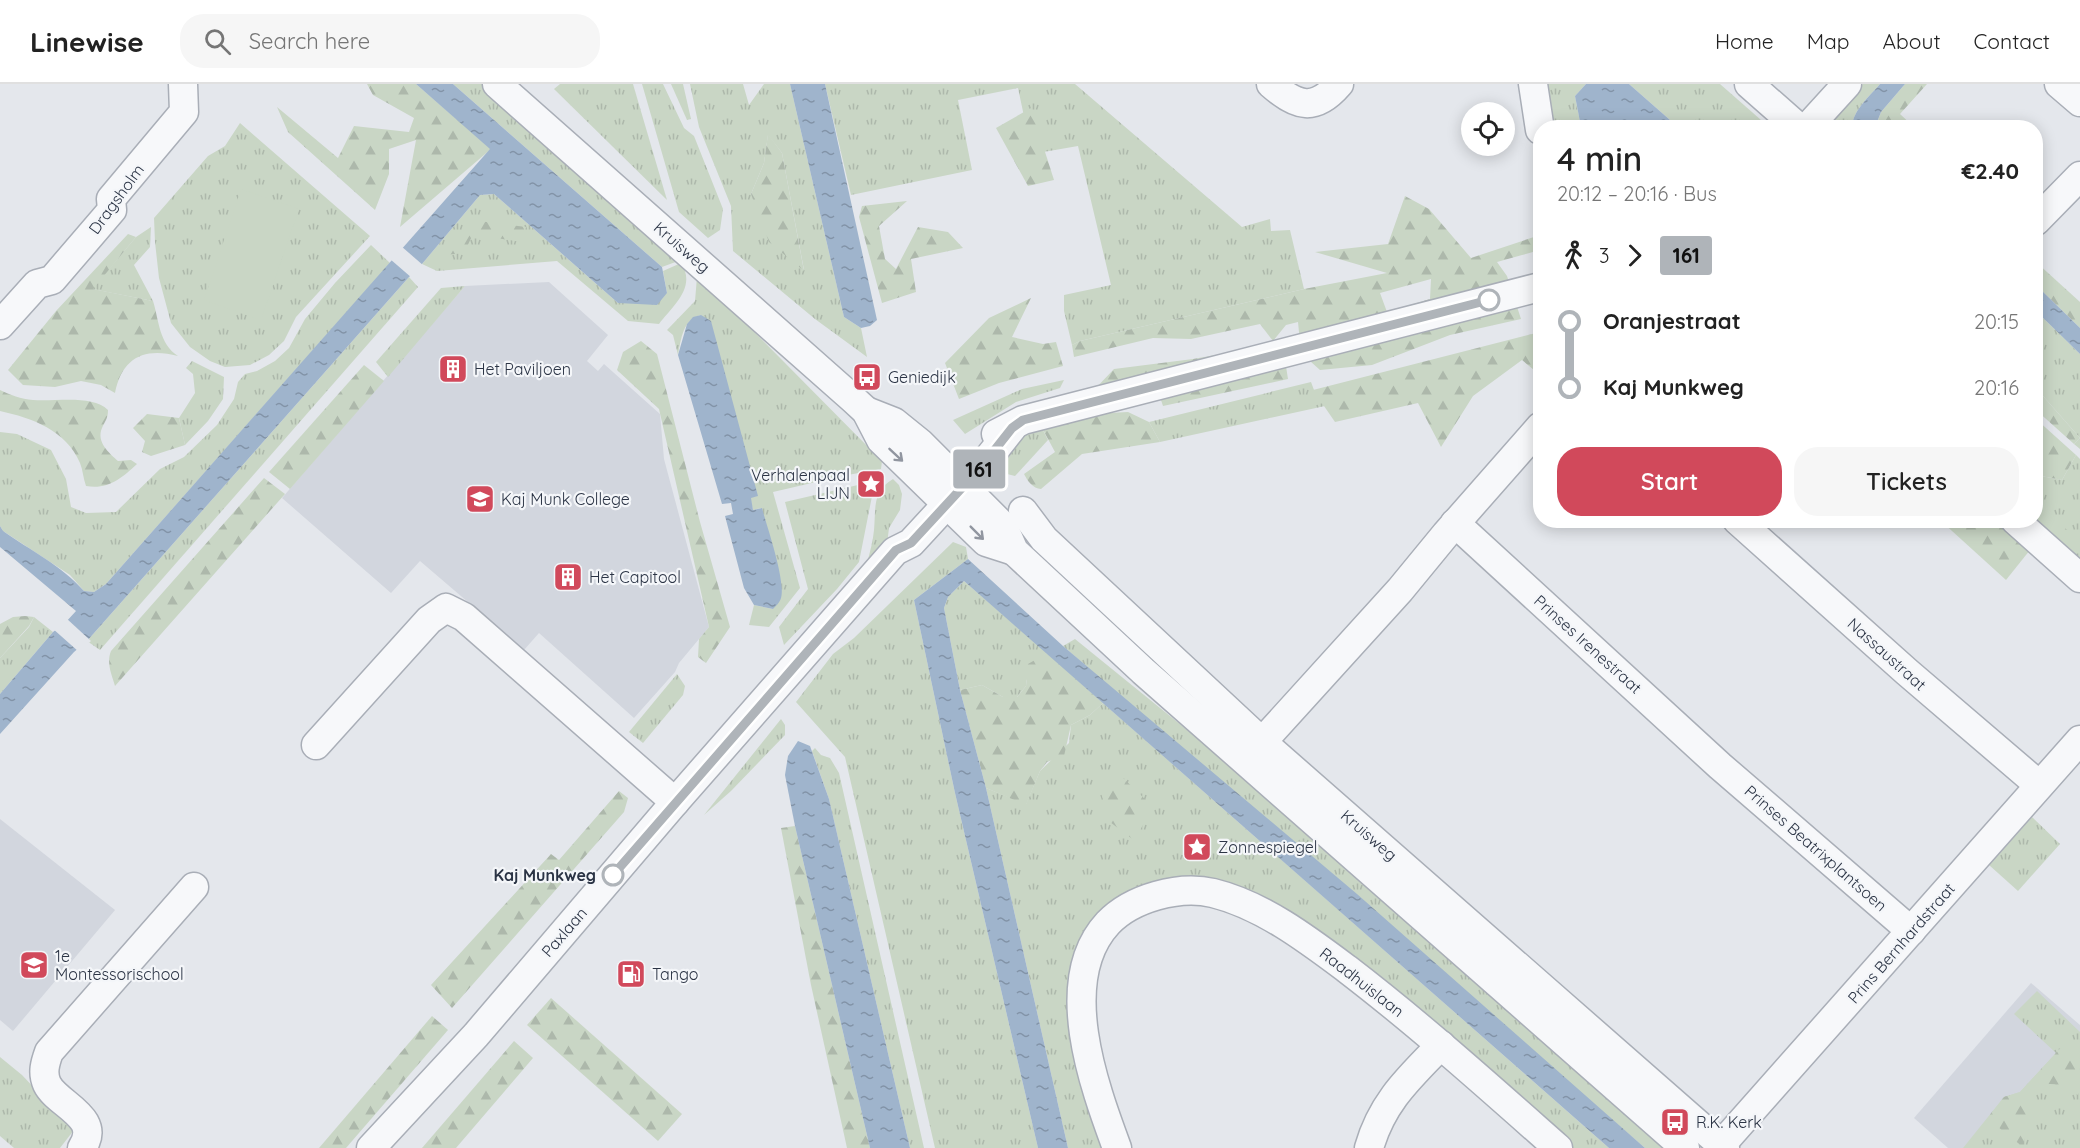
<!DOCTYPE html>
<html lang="en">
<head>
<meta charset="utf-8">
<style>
	:root { --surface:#fff; --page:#f6f6f6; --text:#222; --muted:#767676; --line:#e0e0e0; --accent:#d1495b }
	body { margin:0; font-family:Quicksand,sans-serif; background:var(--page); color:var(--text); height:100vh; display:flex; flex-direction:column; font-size:22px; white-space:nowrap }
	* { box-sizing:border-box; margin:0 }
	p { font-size:20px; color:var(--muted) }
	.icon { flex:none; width:33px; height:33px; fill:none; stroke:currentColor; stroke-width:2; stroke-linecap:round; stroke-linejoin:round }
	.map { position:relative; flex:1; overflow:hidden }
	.panel { position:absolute; left:1533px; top:36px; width:510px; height:408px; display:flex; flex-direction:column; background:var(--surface); border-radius:24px; box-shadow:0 3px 15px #0003 }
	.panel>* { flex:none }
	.badge { padding:0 12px; border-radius:4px; font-size:21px; line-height:39px }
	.buttons { position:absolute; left:1461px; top:18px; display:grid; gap:12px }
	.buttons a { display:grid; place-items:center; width:54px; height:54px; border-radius:50%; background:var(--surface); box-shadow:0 3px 15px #0003; font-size:30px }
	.map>.badge { position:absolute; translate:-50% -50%; box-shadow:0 0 0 3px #fff }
	.legs { display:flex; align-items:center; gap:9px; height:66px; padding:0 24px; font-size:20px }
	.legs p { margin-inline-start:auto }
	.headline { display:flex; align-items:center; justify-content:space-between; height:102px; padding:0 24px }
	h1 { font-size:33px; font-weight:600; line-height:45px }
	.cta { display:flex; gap:12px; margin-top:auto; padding:12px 24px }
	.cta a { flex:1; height:69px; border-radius:24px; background:var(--accent); color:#fff; font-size:24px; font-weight:600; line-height:69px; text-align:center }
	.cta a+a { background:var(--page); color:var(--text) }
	ul { padding:0 24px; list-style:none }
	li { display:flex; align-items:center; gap:21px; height:66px; font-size:22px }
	li i { display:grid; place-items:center; width:9px; height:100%; margin:0 8px; background:currentColor }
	li i::after { content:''; width:15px; height:15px; margin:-8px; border:4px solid; border-radius:50%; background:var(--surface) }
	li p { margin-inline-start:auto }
	li:first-child i { background:linear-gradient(#0000 50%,currentColor 0) }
	li:last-child i { background:linear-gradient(currentColor 50%,#0000 0) }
	header { display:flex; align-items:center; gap:36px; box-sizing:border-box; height:84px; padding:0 30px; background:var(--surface); border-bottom:2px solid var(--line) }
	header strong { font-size:28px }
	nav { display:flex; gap:33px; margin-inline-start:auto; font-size:21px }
	.search { width:420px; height:54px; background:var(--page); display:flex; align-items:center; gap:15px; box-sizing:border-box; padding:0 21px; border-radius:24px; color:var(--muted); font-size:22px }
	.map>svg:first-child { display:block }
</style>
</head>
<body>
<header>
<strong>Linewise</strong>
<div class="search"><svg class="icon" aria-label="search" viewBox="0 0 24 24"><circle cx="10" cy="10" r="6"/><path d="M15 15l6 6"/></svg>Search here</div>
<nav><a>Home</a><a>Map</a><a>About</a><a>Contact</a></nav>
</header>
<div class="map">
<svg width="2080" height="1064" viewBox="0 0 2080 1064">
	<defs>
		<pattern id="grass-tufts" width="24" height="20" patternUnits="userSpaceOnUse" patternTransform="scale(1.5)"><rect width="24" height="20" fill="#c9d6c5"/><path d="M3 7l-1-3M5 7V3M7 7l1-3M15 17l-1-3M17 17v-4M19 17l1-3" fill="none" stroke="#adb8ab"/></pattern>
		<pattern id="forest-firs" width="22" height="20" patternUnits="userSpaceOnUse" patternTransform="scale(1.5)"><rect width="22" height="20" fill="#c9d6c5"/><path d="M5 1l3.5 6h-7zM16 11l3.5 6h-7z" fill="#adb8ab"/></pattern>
		<pattern id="water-ripples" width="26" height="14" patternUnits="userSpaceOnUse" patternTransform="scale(1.5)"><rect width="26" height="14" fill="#9fb4cc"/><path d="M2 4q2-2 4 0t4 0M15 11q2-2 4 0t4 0" fill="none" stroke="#8293a7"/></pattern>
	</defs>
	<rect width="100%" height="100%" fill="#e4e7ec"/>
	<g fill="#d2d6de">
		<polygon points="549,198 608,251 587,277 598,287 604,280 660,330 664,375 709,543 679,579 675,588 634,634 539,549 524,566 420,477 391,509 282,414 465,202"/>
		<polygon points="0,735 115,826 13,947 0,936"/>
		<polygon points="2031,899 2080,941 2080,1064 1948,1064 1914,1034"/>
	</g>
	<g fill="url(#grass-tufts)" fill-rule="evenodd">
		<polygon points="453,0 482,0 681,176 662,183"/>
		<polygon points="560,0 633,0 667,116 554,5"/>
		<polygon points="642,0 663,0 684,44 694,52 723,125 720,146 708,154 679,128"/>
		<polygon points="671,0 683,0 691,35 687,36"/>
		<path d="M690,0H743L749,21L764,0H790L844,233L861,244L867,273L815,235L733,167L731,122L699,43ZM768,51L782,69L804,186L751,110L764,79Z"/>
		<polygon points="825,0 1075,0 1242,143 1270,135 1271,147 1290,146 1304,205 1080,257 1072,261 1064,227 1064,211 1111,201 1078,62 1032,70 1018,4 958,16 972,86 851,111"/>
		<polygon points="1544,0 1586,0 1575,12 1581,43 1549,43"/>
		<polygon points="1629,0 1720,0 1769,43 1678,43"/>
		<path d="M1863,0H1880C1869,13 1853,26 1852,43L1824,44Z"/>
		<polygon points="240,39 370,152 296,233 284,257 269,271 250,281 225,283 210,277 190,263 171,239 159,194 155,158 154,134 208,72 225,62"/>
		<path d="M494,110L618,219L667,209L663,187L681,179C697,203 673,222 659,240L628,237L557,177L437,187L422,180L480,111Z"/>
		<polygon points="151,143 150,163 134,181 153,217 92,205 136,153"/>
		<polygon points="371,161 390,179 106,500 94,508 84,507 70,491 3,447 0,442 0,348 17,350 51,366 66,395 71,423 86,429 116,428 160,385 184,373 217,341 234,315 238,298 245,290 257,287 275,277 289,264 305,235 335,199"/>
		<polygon points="409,193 418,203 100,566 87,557"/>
		<path d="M697,193L701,194L882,377L881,385L842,392L773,408L800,504L769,543L749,541L754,521L773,525L761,424L753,426L750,413L757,412L701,231C683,235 681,255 678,271L673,251L667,246L695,217Z"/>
		<polygon points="465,202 388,293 376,278 441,204"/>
		<polygon points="2036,227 2080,270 2080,365 2074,360 2080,354 2036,304"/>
		<polygon points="192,277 224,293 223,315 208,337 185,361 179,334 195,309 193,290 186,284"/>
		<polygon points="1064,296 1060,304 1016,318 965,350 953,336 1022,305"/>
		<polygon points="1311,298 1314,306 1325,322 1160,358 1149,338"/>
		<polygon points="1041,342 1048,356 1015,392 1007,390 993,376 1006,361"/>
		<polygon points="2076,371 2080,375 2080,484 2041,426 2036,422 2036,391 2062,396"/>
		<path d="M893,395L899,401L902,410L900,426L889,444L886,468L867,479C870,468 873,457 874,446C876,424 872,407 893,395Z"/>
		<polygon points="875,397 859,478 837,505 784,561 779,543 808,505 785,418"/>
		<polygon points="953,458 966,463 968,475 914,516 955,709 1038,1064 935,1064 845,673 796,618 833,570 854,554"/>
		<path d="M964,497L1047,569C1036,577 1026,589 1026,602L1017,613H1003L982,601L960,606L944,524L948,513Z"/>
		<polygon points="34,533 53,548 0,610 0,574 29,543"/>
		<polygon points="1075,555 1255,701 1669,1064 1645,1064 1063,562"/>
		<polygon points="677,590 685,602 683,611 643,659 629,648"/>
		<polygon points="1103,619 1609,1064 1573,1064 1542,1036 1215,799 1085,854 1105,1064 1068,1064 986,704 1026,720 1040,687 1069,659 1071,641 1090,631"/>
		<polygon points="781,635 785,641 785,651 731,707 704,731"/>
		<polygon points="815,664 821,671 830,674 839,689 924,1064 910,1064 829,715 812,667"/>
		<polygon points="2032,733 2060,760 2018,807 1989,781"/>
		<polygon points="2037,907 2080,948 2080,1064 1963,1064 2004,1013 2020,1008 2056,969 2014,930"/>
		<polygon points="0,973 22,991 74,1046 60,1064 14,1064 0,1052"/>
	</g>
	<g fill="url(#forest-firs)" fill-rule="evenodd">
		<polygon points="367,0 416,0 491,65 400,143 416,56 389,65 389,90 375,126 288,48 277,23 338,74 354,42 409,48 414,34 373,11"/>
		<polygon points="1905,0 1927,0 1900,30 1914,43 1875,44 1881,28"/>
		<polygon points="1031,24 1054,96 1028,102 996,44"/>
		<polygon points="768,50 782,69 804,187 769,158 751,110 764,79"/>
		<path d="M1405,112L1429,125L1471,174L1540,151V166L1497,178L1507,192L1521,235L1450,251L1372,281L1320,286L1301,269L1298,238L1286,241L1273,257L1260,240L1191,255L1153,254L1074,273L1072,261L1080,257L1304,205L1387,189L1315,168L1388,160ZM1431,195L1430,215L1387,228L1380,209Z"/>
		<polygon points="907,117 879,142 885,175 896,185 918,143 948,148 963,164 911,175 916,208 882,219 859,133 862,122"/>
		<polygon points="471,136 526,143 521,158 473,150 464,169 444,171"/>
		<path d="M128,150L136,153L93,205L153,217C159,236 159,260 178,272C145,263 122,273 115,309L101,301L81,297L55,303L23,301L8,286L56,227Z"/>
		<polygon points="2036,178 2080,218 2080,244 2036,201"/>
		<polygon points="1031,214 1012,253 1043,260 1056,258 1063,282 999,299 959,315 945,279 989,234"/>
		<polygon points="1540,248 1540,291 1522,276 1473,312 1441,363 1418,319 1335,338 1313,306"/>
		<polygon points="641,257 657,270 700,438 730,543 706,579 698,573 699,555 709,543 659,325 617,286 623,268"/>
		<polygon points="1278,260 1285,276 1288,295 1163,322 1160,313 1093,307 1114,285 1193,275"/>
		<polygon points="364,281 384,297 290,405 269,388"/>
		<polygon points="2036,304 2080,354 2074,360 2036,326"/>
		<path d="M0,306C10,311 21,315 33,316C55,318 92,310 108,326C108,335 105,337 102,344C96,358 109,369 118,377L131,376L137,380C122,394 108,406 86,402C83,394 83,386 80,379C66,346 32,334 0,327Z"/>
		<path d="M1128,328L1149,338L1160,358L1082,370L1041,405C1033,405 1027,396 1024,390L1055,368L1041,342L1109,329Z"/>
		<polygon points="147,330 179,334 185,361 151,372 142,368 145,357 133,344"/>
		<polygon points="2036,335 2076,371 2062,396 2036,391"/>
		<path d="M264,394L285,410L115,602C112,591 106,579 111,567Z"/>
		<polygon points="2036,422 2070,448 2064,470 2036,436"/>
		<polygon points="1941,437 1996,437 2030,466 2006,496"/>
		<polygon points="25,532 34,533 29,542 0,574 0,540 13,533"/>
		<polygon points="1047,569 1103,619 1090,631 1071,641 1064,672 1047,678 1040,687 1026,721 986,704 960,606 982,601 1003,613 1017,613 1026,602 1028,580"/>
		<polygon points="1119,690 1152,722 1135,757 1110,738 1101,709"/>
		<polygon points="619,707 628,714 624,728 452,924 431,901 551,770 559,776"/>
		<polygon points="795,742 870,1064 847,1064 811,901 781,744"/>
		<polygon points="551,914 682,1030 658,1057 527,941"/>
		<polygon points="432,932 448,946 346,1064 319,1064"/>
		<polygon points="514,957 533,974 456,1064 422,1064"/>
		<path d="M2067,957L2080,965L2078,1011C2058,995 2036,996 2020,1016L2032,1025L2029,1033L2032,1044L2026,1049L2023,1063L1998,1043L1991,1030L2004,1013L2020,1008Z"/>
	</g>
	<polygon fill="#c9d6c5" points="241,105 299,125 261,236 204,216"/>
	<g fill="url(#water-ripples)">
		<path d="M416,0H453L662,183L667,209L657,221L618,219L494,110L480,111L422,180L409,193L87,557L74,568L0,650V610L53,548L65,539L76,527L0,463V442L3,447C30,466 62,482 84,507L94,508L106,500L490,65Z"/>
		<polygon points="790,0 825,0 877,236 870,242 861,244 844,233"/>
		<polygon points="1586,0 1629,0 1678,43 1581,43 1575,12"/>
		<path d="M1880,0H1905L1881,28L1875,43H1852C1853,26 1869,13 1880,0Z"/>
		<polygon points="2036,201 2080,244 2080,270 2036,227"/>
		<path d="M701,231L711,237L758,412L751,414L753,426L762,424C767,443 786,497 781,514C780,518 776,522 773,525L754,521L744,504L725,432L733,430L731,419L722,420L678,271L687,240L693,233Z"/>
		<polygon points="968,475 1063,562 1357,810 1645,1064 1609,1064 964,497 948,513 944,524 960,606 986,704 1068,1064 1038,1064 955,709 914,516"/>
		<polygon points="798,657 810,662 829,715 910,1064 870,1064 795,742 785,691 788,672"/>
	</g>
	<g fill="#e4e7ec">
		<polygon points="401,162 424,182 412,194 390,175"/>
		<polygon points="66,534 91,557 79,568 52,544"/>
	</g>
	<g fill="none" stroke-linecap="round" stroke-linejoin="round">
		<g stroke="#a9aeb7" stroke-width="31">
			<g id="minor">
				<polyline points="497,0 853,315 866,327 881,356 986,458 1014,467"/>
				<path d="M1271,0C1297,23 1315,28 1339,0"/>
				<polyline points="1533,0 1540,46"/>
				<polyline points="1749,0 1799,44"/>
				<polyline points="2059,0 2080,18"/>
				<polyline points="1807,44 1847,0"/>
				<polyline points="2036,137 2080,92"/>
				<polyline points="0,241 37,200 52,196 112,126 111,115 184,28 183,0"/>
				<polyline points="866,327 894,338 920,359 1003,442 1014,467 1143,587 1685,1064"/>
				<polyline points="996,350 1023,336 1540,203"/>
				<polyline points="1023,427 1044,455 1262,658 1725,1064"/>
				<polyline points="1737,436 1907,588 2039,701"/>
				<polyline points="2015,436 2080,494"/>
				<polyline points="1455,439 1720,682 1911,847"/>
				<polyline points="1262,658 1400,506 1446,450 1540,343"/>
				<polyline points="316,661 429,536 446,524 464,533 675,718"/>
				<polyline points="1721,1061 2080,656"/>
				<path d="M82,1064C103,1033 57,1021 47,1000C42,989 45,979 49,968L194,803"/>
				<polyline points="371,1064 476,951 675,718 895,467 911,459 982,382 1012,344"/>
				<path d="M1117,1064C1094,1002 1055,896 1108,839C1132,814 1179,801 1213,809C1262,821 1307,855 1347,885C1420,941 1489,1003 1558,1064"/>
				<path d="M1369,1064C1382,1018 1409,994 1441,961"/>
			</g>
		</g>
		<use href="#minor" stroke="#f7f8fa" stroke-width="28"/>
	</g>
	<defs><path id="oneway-shaft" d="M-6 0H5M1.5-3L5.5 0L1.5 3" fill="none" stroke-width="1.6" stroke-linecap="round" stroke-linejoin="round" transform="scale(1.5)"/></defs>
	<g stroke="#9196a0">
		<use href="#oneway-shaft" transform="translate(896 371) rotate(43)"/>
		<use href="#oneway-shaft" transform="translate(977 449) rotate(45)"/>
	</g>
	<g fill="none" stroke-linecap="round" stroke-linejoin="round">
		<g stroke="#fff" stroke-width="14">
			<polyline id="line-1" points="613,791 896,466 911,459 982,382 1012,344 1023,336 1489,216"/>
		</g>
		<use href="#line-1" stroke="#afb4b9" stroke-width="9"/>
	</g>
	<defs>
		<g id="building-square" transform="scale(1.5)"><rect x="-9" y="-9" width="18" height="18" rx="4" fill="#d1495b" stroke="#f4f6f9"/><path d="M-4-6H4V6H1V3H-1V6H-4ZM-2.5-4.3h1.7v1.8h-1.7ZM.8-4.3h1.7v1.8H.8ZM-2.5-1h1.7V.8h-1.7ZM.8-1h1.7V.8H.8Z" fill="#fff"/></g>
		<g id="bus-square" transform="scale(1.5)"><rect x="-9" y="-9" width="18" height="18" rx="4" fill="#d1495b" stroke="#f4f6f9"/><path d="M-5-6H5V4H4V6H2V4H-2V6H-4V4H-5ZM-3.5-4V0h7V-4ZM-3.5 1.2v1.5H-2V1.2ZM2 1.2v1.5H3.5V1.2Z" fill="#fff"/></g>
		<g id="sight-square" transform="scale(1.5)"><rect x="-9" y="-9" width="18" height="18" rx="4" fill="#d1495b" stroke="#f4f6f9"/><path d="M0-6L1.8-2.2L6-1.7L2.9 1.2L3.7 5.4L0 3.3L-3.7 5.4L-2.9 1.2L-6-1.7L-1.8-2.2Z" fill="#fff"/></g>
		<g id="school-square" transform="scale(1.5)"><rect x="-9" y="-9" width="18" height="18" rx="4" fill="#d1495b" stroke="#f4f6f9"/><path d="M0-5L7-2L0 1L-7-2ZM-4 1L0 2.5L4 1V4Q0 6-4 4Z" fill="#fff"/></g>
		<g id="fuel-square" transform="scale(1.5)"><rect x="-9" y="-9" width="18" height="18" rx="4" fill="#d1495b" stroke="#f4f6f9"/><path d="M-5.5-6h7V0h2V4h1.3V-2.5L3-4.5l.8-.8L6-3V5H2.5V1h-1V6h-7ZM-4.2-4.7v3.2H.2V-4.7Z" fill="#fff"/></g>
	</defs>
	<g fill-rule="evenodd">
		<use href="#building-square" x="453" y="285"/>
		<use href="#bus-square" x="867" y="293"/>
		<use href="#sight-square" x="871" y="400"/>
		<use href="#school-square" x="480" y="415"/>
		<use href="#building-square" x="568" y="493"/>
		<use href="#sight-square" x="1197" y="763"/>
		<use href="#school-square" x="34" y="881"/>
		<use href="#fuel-square" x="631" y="890"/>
		<use href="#bus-square" x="1675" y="1038"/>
	</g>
	<g fill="#fff" stroke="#afb4b9" stroke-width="3">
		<circle cx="1489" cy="216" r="10"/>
		<circle cx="613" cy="791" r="10"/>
	</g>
	<g text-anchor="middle" stroke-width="4.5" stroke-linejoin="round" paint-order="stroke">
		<g font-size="16" fill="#2b3445" stroke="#f4f6f9">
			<text transform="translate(116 115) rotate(-54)" y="6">Dragsholm</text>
			<text transform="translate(682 163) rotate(41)" y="6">Kruisweg</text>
			<text transform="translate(1588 560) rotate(42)" y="6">Prinses Irenestraat</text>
			<text transform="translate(1887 570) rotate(42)" y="6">Nassaustraat</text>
			<text transform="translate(1369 751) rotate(41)" y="6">Kruisweg</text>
			<text transform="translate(1816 764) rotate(41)" y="6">Prinses Beatrixplantsoen</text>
			<text transform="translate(564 848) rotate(-49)" y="6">Paxlaan</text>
			<text transform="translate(1901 859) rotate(-49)" y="6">Prins Bernhardstraat</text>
			<text transform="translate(1362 898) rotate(38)" y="6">Raadhuislaan</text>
		</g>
		<g font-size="16" fill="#2b3445" stroke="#f4f6f9" text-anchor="start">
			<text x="474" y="291">Het Paviljoen</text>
			<text x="888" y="299">Geniedijk</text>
			<text x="850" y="397" text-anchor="end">Verhalenpaal<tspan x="850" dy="18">LIJN</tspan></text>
			<text x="501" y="421">Kaj Munk College</text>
			<text x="589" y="499">Het Capitool</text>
			<text x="1218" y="769">Zonnespiegel</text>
			<text x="55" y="878">1e<tspan x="55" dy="18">Montessorischool</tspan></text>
			<text x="652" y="896">Tango</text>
			<text x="1696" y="1044">R.K. Kerk</text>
		</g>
		<g font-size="16" font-weight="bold" fill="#2b3445" stroke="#f4f6f9" text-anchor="end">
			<text x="596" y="797">Kaj Munkweg</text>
		</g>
	</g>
</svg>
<div class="buttons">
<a><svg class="icon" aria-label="locate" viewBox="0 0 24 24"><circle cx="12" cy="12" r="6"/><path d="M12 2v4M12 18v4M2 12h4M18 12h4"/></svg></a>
</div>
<b class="badge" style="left:979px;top:385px;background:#afb4b9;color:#111">161</b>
<section class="panel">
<div class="headline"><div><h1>4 min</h1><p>20:12 – 20:16 · Bus</p></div><b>€2.40</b></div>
<div class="legs"><svg class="icon" aria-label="walk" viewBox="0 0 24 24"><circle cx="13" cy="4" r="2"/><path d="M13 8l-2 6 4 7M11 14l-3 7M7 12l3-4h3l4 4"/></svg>3<svg class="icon" aria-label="forward" viewBox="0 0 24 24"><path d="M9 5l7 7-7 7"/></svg><b class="badge" style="background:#afb4b9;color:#111">161</b></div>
<ul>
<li><i style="color:#afb4b9"></i><b>Oranjestraat</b><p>20:15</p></li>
<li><i style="color:#afb4b9"></i><b>Kaj Munkweg</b><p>20:16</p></li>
</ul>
<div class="cta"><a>Start</a><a>Tickets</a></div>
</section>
</div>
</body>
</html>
